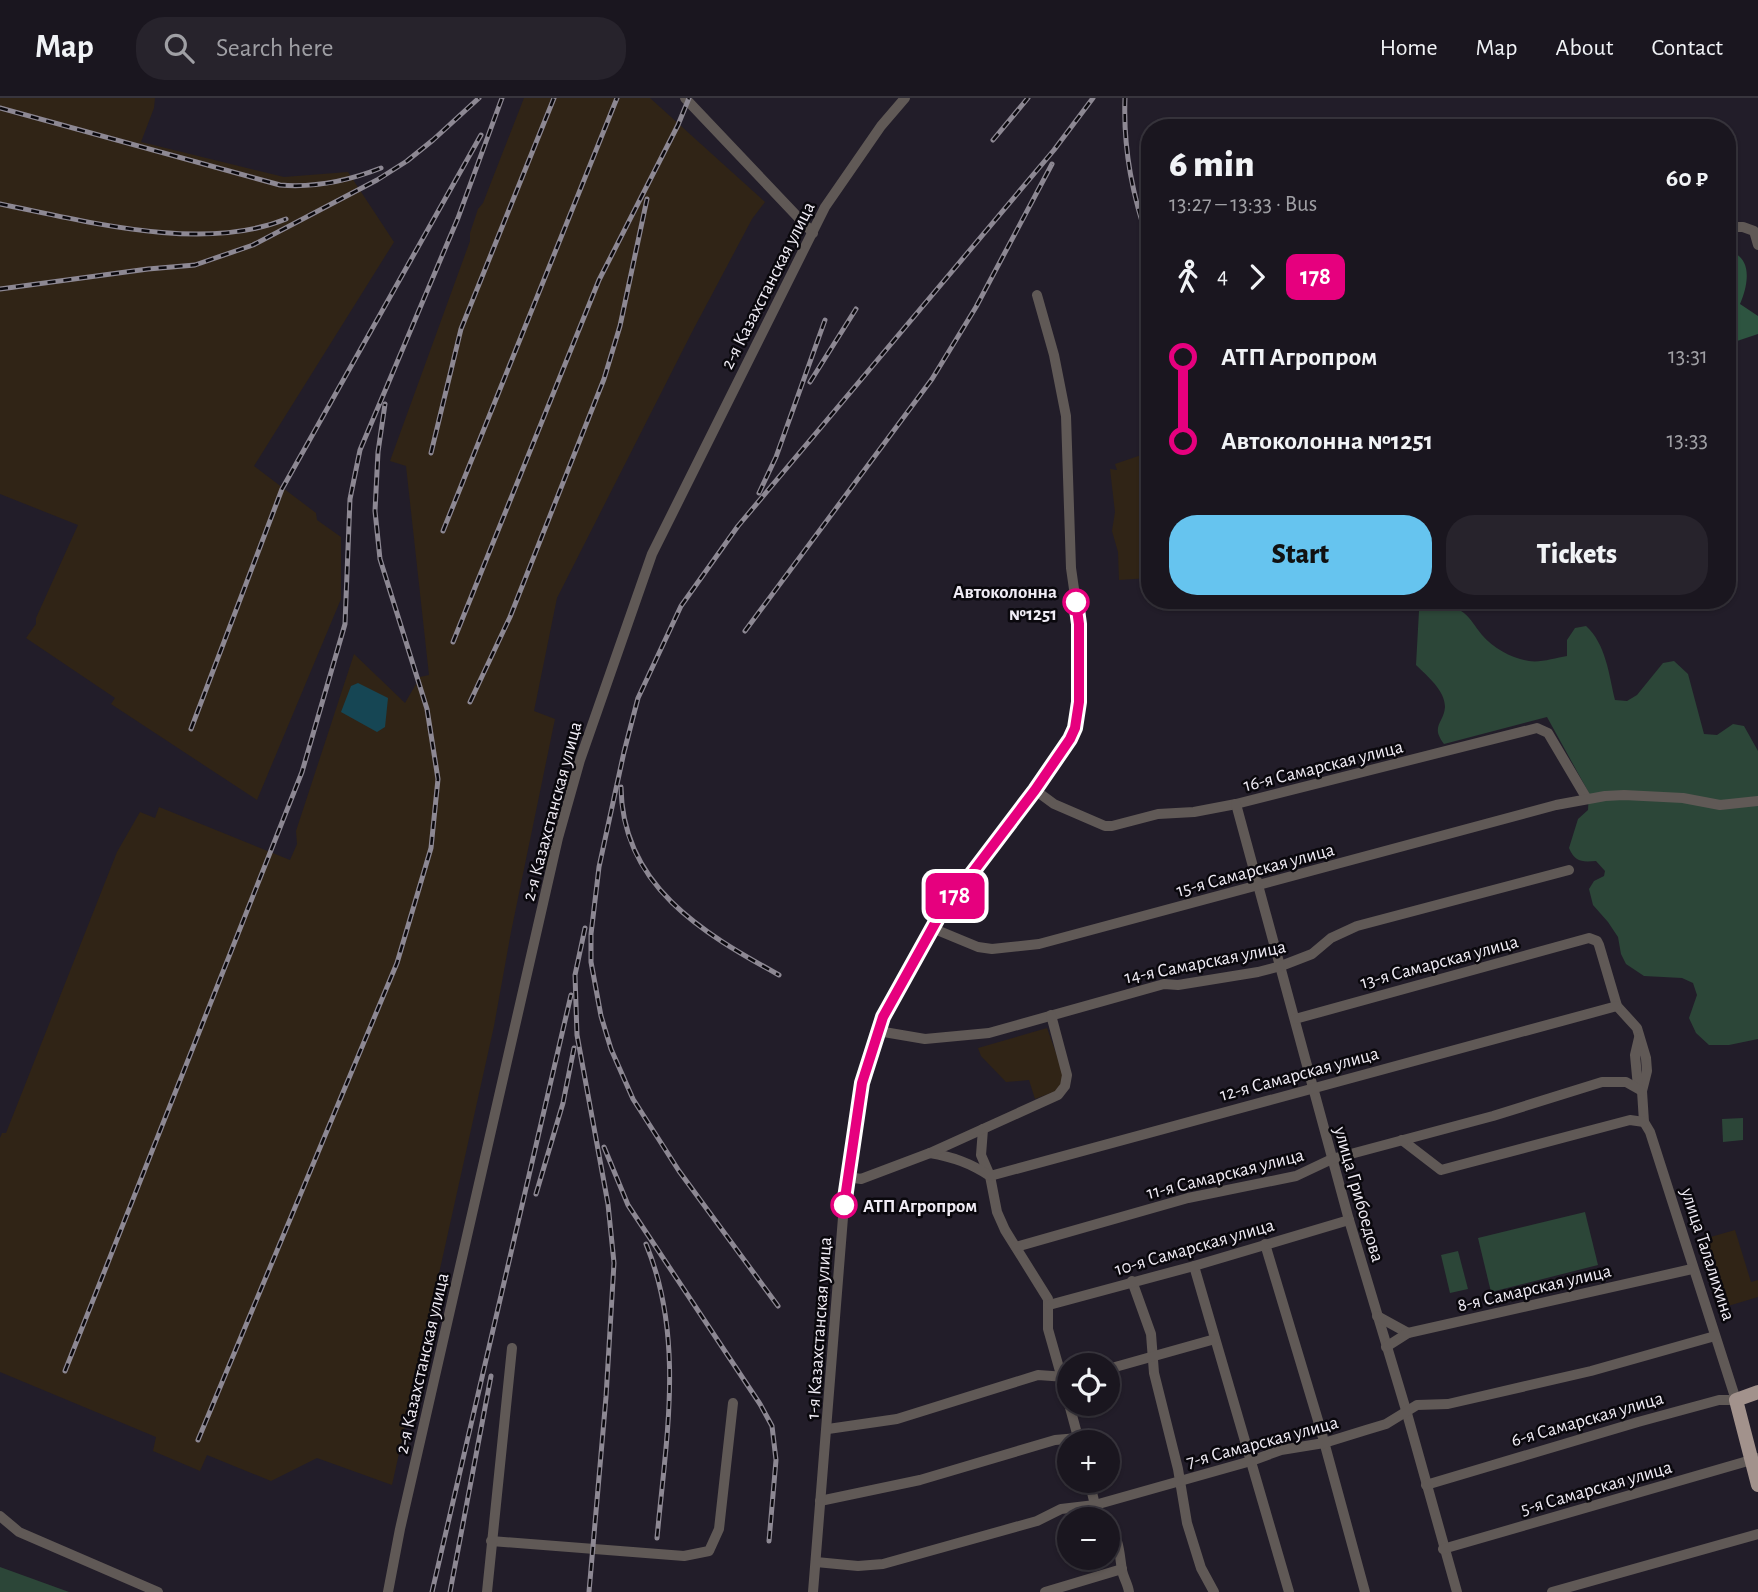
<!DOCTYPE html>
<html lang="en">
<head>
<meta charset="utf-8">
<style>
	:root { --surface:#1a161f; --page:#27232c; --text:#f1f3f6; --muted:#9f9fa4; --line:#38353d; --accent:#66c4ef }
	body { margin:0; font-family:"Alegreya Sans",sans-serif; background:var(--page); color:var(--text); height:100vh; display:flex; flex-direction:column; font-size:26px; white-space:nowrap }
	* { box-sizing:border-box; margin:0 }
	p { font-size:23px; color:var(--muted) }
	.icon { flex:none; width:38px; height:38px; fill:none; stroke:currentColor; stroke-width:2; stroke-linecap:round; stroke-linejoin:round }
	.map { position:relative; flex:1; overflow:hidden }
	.panel { position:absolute; left:1141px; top:21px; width:595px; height:490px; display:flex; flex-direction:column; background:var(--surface); border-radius:28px; box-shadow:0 2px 5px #0004,0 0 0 2px var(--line) }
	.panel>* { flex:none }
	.badge { padding:0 14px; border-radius:10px; font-size:24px; line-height:46px }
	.tools { position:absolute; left:1057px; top:1255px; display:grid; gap:14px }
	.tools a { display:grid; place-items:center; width:63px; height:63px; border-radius:50%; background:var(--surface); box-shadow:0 2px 5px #0004,0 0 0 2px var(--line); font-size:35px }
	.map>.badge { position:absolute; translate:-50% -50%; box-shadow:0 0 0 4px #fff }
	.legs { display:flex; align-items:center; gap:10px; height:77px; padding:0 28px; font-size:23px }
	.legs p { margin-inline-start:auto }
	.overview { display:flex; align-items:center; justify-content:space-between; height:119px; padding:0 28px }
	h1 { font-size:38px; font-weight:800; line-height:52px }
	.cta { display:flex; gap:14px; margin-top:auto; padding:14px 28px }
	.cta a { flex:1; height:80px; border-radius:28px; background:var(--accent); color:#111; font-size:28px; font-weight:800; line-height:80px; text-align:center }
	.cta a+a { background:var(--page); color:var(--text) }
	ul { padding:0 28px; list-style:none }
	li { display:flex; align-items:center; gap:24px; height:84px; font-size:26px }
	li i { display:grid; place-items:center; width:10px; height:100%; margin:0 9px; background:currentColor }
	li i::after { content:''; width:18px; height:18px; margin:-9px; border:5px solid; border-radius:50%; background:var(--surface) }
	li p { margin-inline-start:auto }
	li:first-child i { background:linear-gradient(#0000 50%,currentColor 0) }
	li:last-child i { background:linear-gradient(currentColor 50%,#0000 0) }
	header { display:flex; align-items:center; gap:42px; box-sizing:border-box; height:98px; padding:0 35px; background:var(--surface); border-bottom:2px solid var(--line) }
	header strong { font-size:33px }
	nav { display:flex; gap:38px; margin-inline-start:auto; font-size:24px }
	.search { width:490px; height:63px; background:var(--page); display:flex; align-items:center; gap:18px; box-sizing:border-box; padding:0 24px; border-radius:28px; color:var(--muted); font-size:26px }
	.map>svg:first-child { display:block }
</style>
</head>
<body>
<header>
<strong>Map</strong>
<div class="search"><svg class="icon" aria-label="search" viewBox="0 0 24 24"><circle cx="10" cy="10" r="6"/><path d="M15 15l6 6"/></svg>Search here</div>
<nav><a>Home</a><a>Map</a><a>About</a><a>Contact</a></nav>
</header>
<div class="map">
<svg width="1758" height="1494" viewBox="0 0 1758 1494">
	<rect width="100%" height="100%" fill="#221d29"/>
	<g fill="#302416">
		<polygon points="0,0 155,0 154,10 141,44 284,79 348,74 394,144 254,368 316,415 317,422 341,439 341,501 257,702 111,606 115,600 26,540 36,526 36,520 78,427 0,396"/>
		<polygon points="524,0 650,0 765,104 752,121 692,234 557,500 534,613 555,621 511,834 494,928 392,1387 317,1360 271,1383 207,1357 200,1373 153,1353 156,1339 0,1274 0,1040 2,1035 6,1035 117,754 140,714 155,720 159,709 290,762 297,746 296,733 354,556 405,605 420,579 429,577 406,368 390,363 470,143 470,135 478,111 483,105"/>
		<polygon points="1150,354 1150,480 1119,482 1118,454 1112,433 1115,414 1110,371 1117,372 1115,366"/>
		<polygon points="1047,930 1064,977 1062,986 1056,993 1035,1001 1029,982 1006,984 981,958 978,950"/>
		<polygon points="1735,1132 1751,1184 1758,1182 1758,1199 1728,1208 1707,1140"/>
	</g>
	<g fill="#2c4638">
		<path d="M1441,506C1468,512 1467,518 1482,537C1493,550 1513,561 1529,563C1540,565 1555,560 1567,558V542L1575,530L1586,528C1606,546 1609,577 1615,602L1627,603L1637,597L1663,565L1674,563L1688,576L1704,636L1717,637L1733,626L1744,628L1758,653V941L1729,947H1709L1696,935L1689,920L1697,897L1693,885L1682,880L1644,878L1626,866L1621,856L1618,839L1608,824L1593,807L1589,791L1594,783L1604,778L1605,773L1596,763C1581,764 1575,764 1569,750L1578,721L1588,712L1589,695L1547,619L1444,646C1430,628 1444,625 1445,609C1445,592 1427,578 1416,567L1419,513Z"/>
		<polygon points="1743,1020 1743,1042 1723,1044 1722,1021"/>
		<polygon points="1585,1114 1598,1167 1491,1194 1478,1140"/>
		<polygon points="1458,1153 1468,1191 1450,1195 1441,1157"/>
		<polygon points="0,1469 69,1494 0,1494"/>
	</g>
	<path fill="#2d5440" d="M1731,154C1754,161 1747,190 1740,206L1758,218V236L1737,243L1727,237V155Z"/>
	<polygon fill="#164654" points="358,585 388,600 385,629 377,634 341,614 351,588"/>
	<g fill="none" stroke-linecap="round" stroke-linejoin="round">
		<g stroke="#605956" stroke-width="10">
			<polyline points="685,0 813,135"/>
			<polyline points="1727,129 1743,129 1754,133 1758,147"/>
			<polyline points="1035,692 1054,706 1105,728 1112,728 1158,716 1194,714 1236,706 1537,630 1548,635 1587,701"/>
			<polyline points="1236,706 1349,1122 1406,1312 1457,1494"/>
			<polyline points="932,830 978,849 992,851 1039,846 1556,707 1605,698 1624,697 1683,700 1720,707 1758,703"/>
			<polyline points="1295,921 1589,840 1597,843 1599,847 1617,908 1637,930 1646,960 1647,973 1642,993 1644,1024 1650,1034 1736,1302 1719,1302 1638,1324 1426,1387"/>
			<polyline points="878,933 925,941 989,935 1164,886 1178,887 1258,874 1281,868 1312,856 1331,840 1357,828 1569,772"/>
			<polyline points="1638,989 1635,957 1639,940"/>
			<polyline points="983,1031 981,1057 990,1078 997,1114 1005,1132 1048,1201 1048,1231 1069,1305"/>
			<polyline points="1402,1042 1441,1072 1630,1022 1644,1024"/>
			<path d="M930,1055C953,1059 970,1065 990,1078L1617,908"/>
			<polyline points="848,1079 861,1081 930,1055 1058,997 1065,988 1067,977 1051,917"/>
			<polyline points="1265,1146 1320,1329 1365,1494"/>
			<polyline points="1016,1149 1188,1100 1296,1078 1332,1061 1493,1018 1602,984 1626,984 1642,993"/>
			<polyline points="1194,1168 1289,1494"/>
			<polyline points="1132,1183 1151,1236 1154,1275 1178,1371 1187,1425 1201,1470 1214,1494"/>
			<polyline points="1049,1207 1194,1168 1349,1122"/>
			<polyline points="1377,1218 1408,1235"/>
			<polyline points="1386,1249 1408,1235 1692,1171"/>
			<polyline points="1108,1271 1215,1241"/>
			<polyline points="1069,1306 1079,1343"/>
			<polyline points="828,1331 897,1321 1038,1277 1066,1279"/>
			<polyline points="1089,1382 1095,1407 1102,1421"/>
			<polyline points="820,1403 920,1382 1055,1342 1078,1340"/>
			<polyline points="0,1418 19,1434 158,1494"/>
			<path d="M1108,1428C1120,1442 1119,1454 1122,1472C1123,1479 1128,1486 1129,1494"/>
			<polyline points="491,1443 684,1458 709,1453 719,1431 733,1305"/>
			<polyline points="1443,1451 1758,1360"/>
			<polyline points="816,1464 858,1468 883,1466 1037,1423 1061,1411 1095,1407 1251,1363 1281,1352 1324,1345 1366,1332 1386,1326 1417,1307 1448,1306 1591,1273 1715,1238"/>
			<polyline points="388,1494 400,1431 558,740 580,662 652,456 825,109 881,28 905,0"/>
			<polyline points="487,1494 512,1250"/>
			<polyline points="813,1494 844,1107 862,985 883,919 938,820 1035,692 1070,641 1075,630 1079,604 1079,526 1071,470 1066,318 1054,257 1037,197"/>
			<polyline points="1045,1494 1122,1471"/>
			<polyline points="1552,1494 1758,1436"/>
		</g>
		<polyline stroke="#a2928c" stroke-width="14" points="1758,1294 1736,1302 1758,1387"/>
		<g stroke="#8d8893" stroke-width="5">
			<g id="rail">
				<path d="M1125,0C1123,53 1133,99 1150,149"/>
				<path d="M0,10L280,87C316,90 348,83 381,70"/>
				<polyline points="993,42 1028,0"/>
				<path d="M0,106C85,123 203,155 286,121"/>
				<polyline points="0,191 148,171 195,167 253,147 377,82 407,63 433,42 479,0"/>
				<polyline points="810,284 856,211"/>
				<polyline points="431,355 461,231 554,0"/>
				<polyline points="759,395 776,359 825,222"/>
				<polyline points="443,433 617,0"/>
				<polyline points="745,533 932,281 976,209 1052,66"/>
				<polyline points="453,544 599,182 678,27 689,0"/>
				<polyline points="470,604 510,519 604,281 620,228 647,101"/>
				<polyline points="191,631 282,391 481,37"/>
				<path d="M621,689C622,788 703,835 779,877"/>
				<polyline points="585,830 575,877 577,937 608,1106 614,1165 606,1299 589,1494"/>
				<polyline points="604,1049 628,1107 760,1306 772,1328 776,1362 769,1443"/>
				<polyline points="536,1096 563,1005 574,950"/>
				<path d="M646,1146C685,1240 666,1341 657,1440"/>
				<polyline points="778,1208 679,1073 633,1001 611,951 601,918 591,864 591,836 599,769 624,654 638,600 681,508 738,428 1054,52 1093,0"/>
				<polyline points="65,1273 302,674 345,526 350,401 360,352 458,120 502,0"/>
				<polyline points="198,1342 397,865 431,750 438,681 427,611 380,461 375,413 378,354 385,306"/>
				<polyline points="432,1494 571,897"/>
				<polyline points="450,1494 491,1278"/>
			</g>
		</g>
		<use href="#rail" stroke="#0a080d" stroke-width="2.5" stroke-dasharray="8" stroke-linecap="butt"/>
	</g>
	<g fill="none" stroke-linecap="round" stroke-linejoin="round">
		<g stroke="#fff" stroke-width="16">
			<polyline id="line-1" points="844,1107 862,985 883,919 938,820 1035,692 1070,641 1075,630 1079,604 1079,526 1076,504"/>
		</g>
		<use href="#line-1" stroke="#e6007e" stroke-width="10"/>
	</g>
	<g fill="#fff" stroke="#e6007e" stroke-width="3.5">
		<circle cx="1076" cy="504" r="12"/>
		<circle cx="844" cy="1107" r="12"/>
	</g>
	<g text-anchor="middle" stroke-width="5" stroke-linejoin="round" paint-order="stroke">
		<g font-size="19" fill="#f0ecf5" stroke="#0a080d">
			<text transform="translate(767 187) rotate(-63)" y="7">2-я Казахстанская улица</text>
			<text transform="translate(1323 667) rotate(-14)" y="7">16-я Самарская улица</text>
			<text transform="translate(551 713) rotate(-75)" y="7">2-я Казахстанская улица</text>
			<text transform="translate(1255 771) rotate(-15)" y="7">15-я Самарская улица</text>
			<text transform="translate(1205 863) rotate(-11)" y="7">14-я Самарская улица</text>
			<text transform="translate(1439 863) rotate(-15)" y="7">13-я Самарская улица</text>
			<text transform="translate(1299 975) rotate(-15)" y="7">12-я Самарская улица</text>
			<text transform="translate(1225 1075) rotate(-14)" y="7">11-я Самарская улица</text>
			<text transform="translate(1360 1096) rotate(74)" y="7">улица Грибоедова</text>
			<text transform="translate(1194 1148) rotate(-16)" y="7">10-я Самарская улица</text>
			<text transform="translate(1709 1156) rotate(72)" y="7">улица Талалихина</text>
			<text transform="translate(1534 1189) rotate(-13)" y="7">8-я Самарская улица</text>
			<text transform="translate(818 1230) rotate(-86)" y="7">1-я Казахстанская улица</text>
			<text transform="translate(421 1265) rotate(-77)" y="7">2-я Казахстанская улица</text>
			<text transform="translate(1587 1320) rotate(-16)" y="7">6-я Самарская улица</text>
			<text transform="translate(1262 1343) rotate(-15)" y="7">7-я Самарская улица</text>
			<text transform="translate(1596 1389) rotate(-16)" y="7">5-я Самарская улица</text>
		</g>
		<g font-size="19" font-weight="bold" fill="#f0ecf5" stroke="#0a080d" text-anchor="end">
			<text x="1057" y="500">Автоколонна<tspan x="1057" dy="22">№1251</tspan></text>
			<text x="863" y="1114" text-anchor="start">АТП Агропром</text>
		</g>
	</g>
</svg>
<div class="tools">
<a><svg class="icon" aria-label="locate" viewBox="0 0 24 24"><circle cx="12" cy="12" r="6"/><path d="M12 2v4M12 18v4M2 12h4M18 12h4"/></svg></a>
<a>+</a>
<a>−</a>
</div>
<b class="badge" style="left:955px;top:798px;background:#e6007e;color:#fff">178</b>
<section class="panel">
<div class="overview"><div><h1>6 min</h1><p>13:27 – 13:33 · Bus</p></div><b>60 ₽</b></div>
<div class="legs"><svg class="icon" aria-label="walk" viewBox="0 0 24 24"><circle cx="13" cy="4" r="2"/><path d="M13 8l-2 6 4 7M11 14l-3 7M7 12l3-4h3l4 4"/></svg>4<svg class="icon" aria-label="forward" viewBox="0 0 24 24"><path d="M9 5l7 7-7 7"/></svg><b class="badge" style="background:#e6007e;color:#fff">178</b></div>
<ul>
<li><i style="color:#e6007e"></i><b>АТП Агропром</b><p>13:31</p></li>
<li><i style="color:#e6007e"></i><b>Автоколонна №1251</b><p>13:33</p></li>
</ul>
<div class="cta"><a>Start</a><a>Tickets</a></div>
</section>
</div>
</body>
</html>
